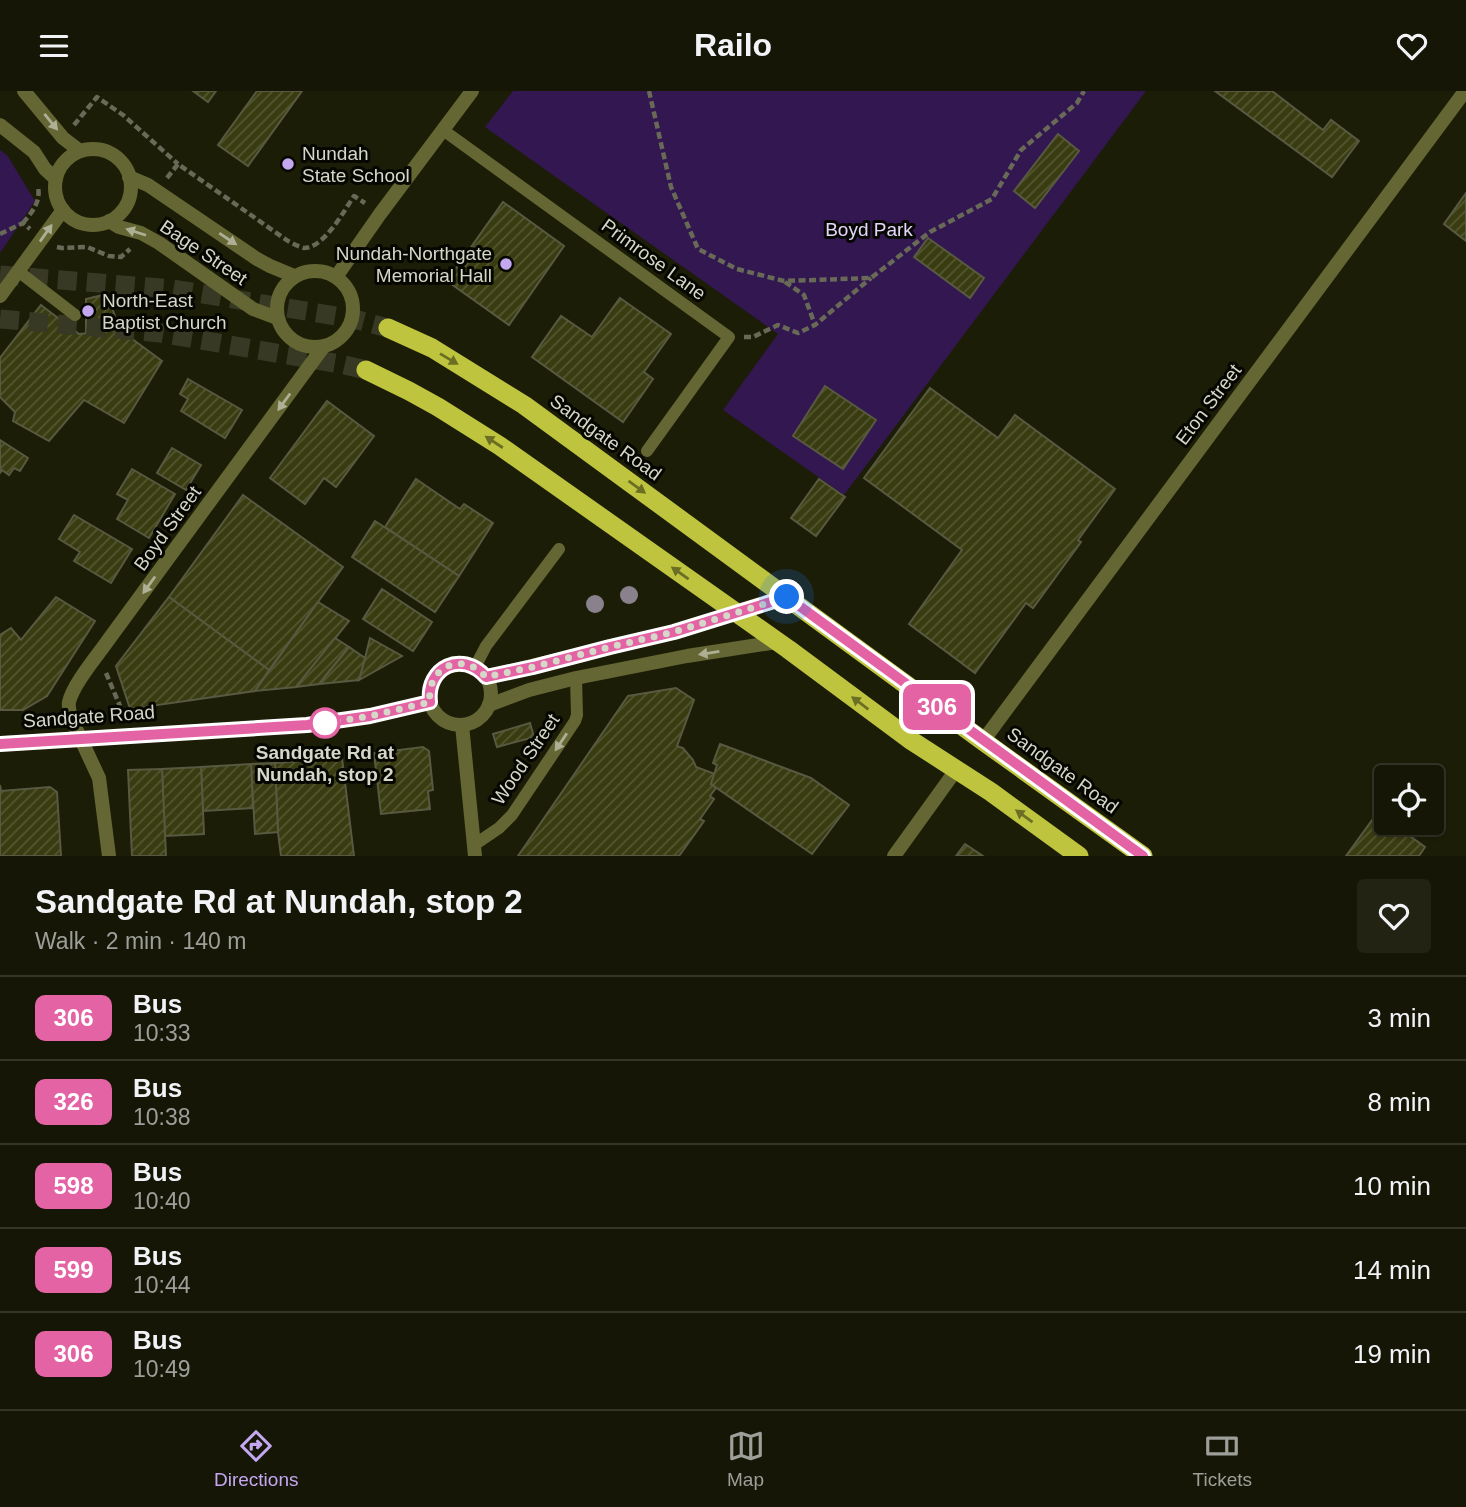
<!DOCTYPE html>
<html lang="en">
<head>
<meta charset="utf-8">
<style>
	:root { --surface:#151605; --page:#222313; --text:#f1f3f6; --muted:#9d9f9a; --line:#343527; --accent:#c4a7f1 }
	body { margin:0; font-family:Arial,sans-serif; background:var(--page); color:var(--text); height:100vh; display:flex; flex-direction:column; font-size:26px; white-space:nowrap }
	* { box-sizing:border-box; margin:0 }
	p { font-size:23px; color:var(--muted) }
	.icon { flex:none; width:38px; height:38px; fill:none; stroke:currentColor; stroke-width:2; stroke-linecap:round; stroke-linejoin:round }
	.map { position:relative; height:765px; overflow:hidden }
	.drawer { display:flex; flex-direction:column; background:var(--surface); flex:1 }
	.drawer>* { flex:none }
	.badge { padding:0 14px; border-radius:10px; font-size:24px; line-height:46px }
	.buttons { position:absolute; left:1374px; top:674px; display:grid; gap:14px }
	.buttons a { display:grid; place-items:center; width:70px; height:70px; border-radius:7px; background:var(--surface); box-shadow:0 2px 5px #0004,0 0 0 2px var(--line); font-size:35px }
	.you { position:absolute; width:35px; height:35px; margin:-18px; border:5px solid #fff; border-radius:50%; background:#1a73e8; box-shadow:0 0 0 10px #1a73e833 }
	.map>.badge { position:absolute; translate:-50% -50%; box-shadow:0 0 0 4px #fff }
	.round { display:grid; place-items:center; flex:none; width:74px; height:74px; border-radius:7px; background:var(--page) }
	.summary { display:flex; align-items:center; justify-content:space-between; height:119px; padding:0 35px }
	h1 { font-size:33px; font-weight:700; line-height:52px }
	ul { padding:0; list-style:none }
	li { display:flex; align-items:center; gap:21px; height:84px; padding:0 35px; border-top:2px solid var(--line) }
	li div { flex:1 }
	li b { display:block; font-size:26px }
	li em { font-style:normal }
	li .badge { min-width:77px; font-weight:700; text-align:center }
	header { display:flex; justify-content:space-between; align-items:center; height:91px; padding:0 35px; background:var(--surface); font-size:32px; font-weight:700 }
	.tab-bar { display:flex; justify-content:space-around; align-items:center; height:98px; border-top:2px solid var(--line); background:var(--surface); font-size:19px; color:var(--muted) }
	.tab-bar a { display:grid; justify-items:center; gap:4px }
	.tab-bar .current { color:var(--accent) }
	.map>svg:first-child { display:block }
</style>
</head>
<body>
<header><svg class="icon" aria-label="menu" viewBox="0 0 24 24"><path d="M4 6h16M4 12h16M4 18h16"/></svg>Railo<svg class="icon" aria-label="heart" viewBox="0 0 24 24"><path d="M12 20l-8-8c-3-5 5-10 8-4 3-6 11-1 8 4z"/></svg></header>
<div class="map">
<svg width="1466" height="765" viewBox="0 0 1466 765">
	<defs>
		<pattern id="building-hatch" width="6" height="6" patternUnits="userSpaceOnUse" patternTransform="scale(1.75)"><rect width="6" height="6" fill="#393b10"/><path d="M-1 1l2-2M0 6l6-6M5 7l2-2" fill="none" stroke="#555731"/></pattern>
	</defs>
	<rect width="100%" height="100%" fill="#1c1d07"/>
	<g fill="#321750">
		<polygon points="513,0 1146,0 844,404 723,319 778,243 485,36"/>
		<polygon points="0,59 7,64 35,110 0,162"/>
	</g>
	<g fill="url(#building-hatch)" stroke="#575941" stroke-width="2">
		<polygon points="193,0 216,0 208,11"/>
		<polygon points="257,0 302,0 248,75 218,54"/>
		<polygon points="1215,0 1272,0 1323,39 1331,29 1359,50 1332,86"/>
		<polygon points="1058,43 1079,60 1035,117 1014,100"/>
		<polygon points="1466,102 1466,150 1444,133"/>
		<polygon points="503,111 564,155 509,234 447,190"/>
		<polygon points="928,147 984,187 970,207 914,166"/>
		<polygon points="107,203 120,239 86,243 86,208"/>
		<polygon points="620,207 671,243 644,281 653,288 623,331 532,266 561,225 592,246"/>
		<polygon points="41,214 79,243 120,239 162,270 124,332 84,309 49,350 13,330 15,321 0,306 0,267"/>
		<polygon points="188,288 242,319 225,347 181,320 188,308 180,303"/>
		<polygon points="825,295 876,329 843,378 793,345"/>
		<polygon points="930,297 998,347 1015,324 1115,398 1078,449 1081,451 1033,517 1026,512 975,582 909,533 962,459 864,387"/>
		<polygon points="327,310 374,345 336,396 324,387 305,413 270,387"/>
		<polygon points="0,349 28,367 20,380 14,377 9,384 2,379 0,382"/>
		<polygon points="172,357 201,374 186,399 157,382"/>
		<polygon points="132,378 175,403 149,447 117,428 128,409 117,403"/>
		<polygon points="416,388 460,418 464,413 493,432 459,485 385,436"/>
		<polygon points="819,388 845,406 816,445 791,427"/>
		<polygon points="243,404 343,476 269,579 169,506"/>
		<polygon points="74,424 132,458 111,492 74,470 80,461 59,448"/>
		<polygon points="375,430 459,485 435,521 352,466"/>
		<polygon points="382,498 432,531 413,560 363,528"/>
		<polygon points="56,506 95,530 47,605 23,619 0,619 0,544 11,537 21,549"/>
		<polygon points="169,506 269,579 255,600 130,618 116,575"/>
		<polygon points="318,511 349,530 296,596 255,600"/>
		<polygon points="335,547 349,556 319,593 296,596"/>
		<polygon points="370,547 402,565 359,589 365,567"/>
		<polygon points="349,556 365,567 359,589 319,593"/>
		<polygon points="676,597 694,609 677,655 683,657 693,669 696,676 715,683 711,693 716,697 710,705 714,708 700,728 704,730 679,765 518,765 628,605"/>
		<polygon points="530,632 534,646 497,656 493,643"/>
		<polygon points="720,653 811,687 849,714 812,763 711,693 717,674 713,672"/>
		<polygon points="423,656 429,660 433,699 428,700 430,718 381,723 374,662"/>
		<polygon points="342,667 354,765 281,765 278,741 275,672"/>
		<polygon points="275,672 278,741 255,743 251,673"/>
		<polygon points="251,673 253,717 203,720 201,676"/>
		<polygon points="201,676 204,743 165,745 162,678"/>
		<polygon points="162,678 166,765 132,765 128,679"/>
		<polygon points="0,694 1,700 50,696 57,701 61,765 0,765"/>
		<polygon points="1378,721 1386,727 1386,732 1392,732 1425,756 1419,765 1346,765"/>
		<polygon points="965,753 983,765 956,765"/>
	</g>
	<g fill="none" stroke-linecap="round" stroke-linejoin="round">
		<g stroke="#383924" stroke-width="19" stroke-dasharray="19 10" stroke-linecap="butt">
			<polyline points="0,184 173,198 354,228 388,237"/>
			<polyline points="0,228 160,242 340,273 366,279"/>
		</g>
		<g stroke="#686957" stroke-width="4.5" stroke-dasharray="7 3.5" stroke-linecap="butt">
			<polyline points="649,0 671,96 698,158 737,178 784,190 871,187 930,141 992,108 1021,59 1077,12 1084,0"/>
			<polyline points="74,34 97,6 123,24 178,73"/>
			<path d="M167,87L178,73L288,150C292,152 299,156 304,157C324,157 344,120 354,105L365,112"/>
			<path d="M23,132C32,121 41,111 38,96"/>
			<polyline points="0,143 23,132 30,138"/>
			<polyline points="57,156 62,157 87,156 109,165 121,166 130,158"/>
			<polyline points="785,191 804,204 815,234"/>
			<polyline points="744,246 753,246 778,234 798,242 815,234 871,187"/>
			<polyline points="106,582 120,615"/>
		</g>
		<g stroke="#646733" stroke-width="12">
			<polyline points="443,39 729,246 647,360"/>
			<polyline points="18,180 75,224"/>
			<polyline points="475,576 486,555 559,458"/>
			<polyline points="474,754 499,737 512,724 575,630 577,624 576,587"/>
		</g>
		<g stroke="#646733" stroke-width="14">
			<polyline points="24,0 63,47 80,60"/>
			<polyline points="0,34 34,61 45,78 56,88"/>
			<circle cx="93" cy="96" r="38"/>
			<polyline points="129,86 148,94 257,168 270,175 294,185"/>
			<polyline points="109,130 119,136 141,142 159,152 253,218 277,227"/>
			<circle cx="315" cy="218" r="38"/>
			<polyline points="336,186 380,123 472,0"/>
			<polyline points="0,205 63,119"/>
			<polyline points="462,634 475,765"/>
			<polyline points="983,650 1465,0"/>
			<path d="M109,765L99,687L71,627C70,622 68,616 69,611C73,593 98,564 109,548L324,255"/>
			<polyline points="894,765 956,679"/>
		</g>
		<g stroke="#646733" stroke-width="14">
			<circle cx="460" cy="603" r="31"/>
			<polyline points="486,586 674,541 787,506"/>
			<polyline points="489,614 529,599 576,587 687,565 777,551"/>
			<polyline points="0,653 307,634 370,625 430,611"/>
		</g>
		<g stroke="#bec43e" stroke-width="19">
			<polyline points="388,237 432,257 524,314 983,650 1143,765"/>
			<polyline points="366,279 409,300 438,316 500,355 788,558 912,650 991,701 1079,765"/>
		</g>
	</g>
	<g fill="#89828d">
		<circle cx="629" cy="504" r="9"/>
		<circle cx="595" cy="513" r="9"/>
	</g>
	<defs><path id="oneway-solid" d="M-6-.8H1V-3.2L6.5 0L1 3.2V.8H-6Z" transform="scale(1.75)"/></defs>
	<g fill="#adb094">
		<use href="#oneway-solid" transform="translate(51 31) rotate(51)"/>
		<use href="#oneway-solid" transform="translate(136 141) rotate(-162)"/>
		<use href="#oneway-solid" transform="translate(46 142) rotate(-55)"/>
		<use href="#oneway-solid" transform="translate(228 148) rotate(34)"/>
		<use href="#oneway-solid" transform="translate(284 311) rotate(126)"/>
		<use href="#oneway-solid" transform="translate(149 494) rotate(126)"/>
		<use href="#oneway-solid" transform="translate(709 562) rotate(171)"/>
		<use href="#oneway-solid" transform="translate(561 651) rotate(124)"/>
	</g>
	<g fill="#6c6f23">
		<use href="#oneway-solid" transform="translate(449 268) rotate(31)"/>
		<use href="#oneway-solid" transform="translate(494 351) rotate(-147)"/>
		<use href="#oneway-solid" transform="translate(637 396) rotate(36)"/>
		<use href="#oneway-solid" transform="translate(680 482) rotate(-145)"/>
		<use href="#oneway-solid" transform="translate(860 612) rotate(-143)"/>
		<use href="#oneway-solid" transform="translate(1024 725) rotate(-144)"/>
	</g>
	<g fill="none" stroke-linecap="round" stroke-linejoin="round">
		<g stroke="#fff" stroke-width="16">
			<path id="line" d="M0,653L307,634L370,625L430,611C426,576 462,559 486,586L533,576L610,556L674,541L787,506L1143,765"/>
		</g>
		<use href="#line" stroke="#e463a4" stroke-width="10"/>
		<path stroke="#d5d7c9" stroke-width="7" stroke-dasharray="0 12.6" d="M325,632L370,625L430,611C426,576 462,559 486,586L533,576L610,556L674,541L787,506"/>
	</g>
	<g fill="#c4a7f1" stroke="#070702" stroke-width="2.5">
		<circle cx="288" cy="73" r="7"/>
		<circle cx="506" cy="173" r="7"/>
		<circle cx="88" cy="220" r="7"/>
	</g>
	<circle fill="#fff" stroke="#e463a4" stroke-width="3.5" cx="325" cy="632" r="14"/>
	<g text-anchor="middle" stroke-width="6" stroke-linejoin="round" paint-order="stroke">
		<g font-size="19" fill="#d5d7c9" stroke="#070702" text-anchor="start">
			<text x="302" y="69">Nundah<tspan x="302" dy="22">State School</tspan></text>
			<text x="492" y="169" text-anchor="end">Nundah-Northgate<tspan x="492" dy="22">Memorial Hall</tspan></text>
			<text x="102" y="216">North-East<tspan x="102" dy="22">Baptist Church</tspan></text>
		</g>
		<g font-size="19" fill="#e3d5fb" stroke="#070702">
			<text x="869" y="145">Boyd Park</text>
		</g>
		<g font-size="19" fill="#d5d7c9" stroke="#070702">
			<text transform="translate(204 161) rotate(34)" y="7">Bage Street</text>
			<text transform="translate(654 168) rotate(36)" y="7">Primrose Lane</text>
			<text transform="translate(1208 313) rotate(-53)" y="7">Eton Street</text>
			<text transform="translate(606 346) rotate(36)" y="7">Sandgate Road</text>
			<text transform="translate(167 437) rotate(-54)" y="7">Boyd Street</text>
			<text transform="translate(89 625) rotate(-4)" y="7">Sandgate Road</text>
			<text transform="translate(525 668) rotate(-56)" y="7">Wood Street</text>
			<text transform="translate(1063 679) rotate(36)" y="7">Sandgate Road</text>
		</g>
		<g font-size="19" font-weight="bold" fill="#d5d7c9" stroke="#070702">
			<text x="325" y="668">Sandgate Rd at<tspan x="325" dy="22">Nundah, stop 2</tspan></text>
		</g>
	</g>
</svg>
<div class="buttons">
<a><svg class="icon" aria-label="locate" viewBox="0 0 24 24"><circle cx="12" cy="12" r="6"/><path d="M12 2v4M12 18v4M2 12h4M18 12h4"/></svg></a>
</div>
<div class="you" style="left:787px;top:506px"></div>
<b class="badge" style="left:937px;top:616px;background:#e463a4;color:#fff">306</b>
</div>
<section class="drawer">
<div class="summary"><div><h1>Sandgate Rd at Nundah, stop 2</h1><p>Walk · 2 min · 140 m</p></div><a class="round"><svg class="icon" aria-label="heart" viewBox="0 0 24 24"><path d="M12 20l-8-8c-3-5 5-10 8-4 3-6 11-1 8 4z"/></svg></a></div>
<ul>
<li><span class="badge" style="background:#e463a4;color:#fff">306</span><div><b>Bus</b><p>10:33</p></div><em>3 min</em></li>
<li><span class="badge" style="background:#e463a4;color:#fff">326</span><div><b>Bus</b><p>10:38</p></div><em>8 min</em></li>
<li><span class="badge" style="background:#e463a4;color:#fff">598</span><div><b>Bus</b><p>10:40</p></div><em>10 min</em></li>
<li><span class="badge" style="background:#e463a4;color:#fff">599</span><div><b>Bus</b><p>10:44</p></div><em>14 min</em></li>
<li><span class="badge" style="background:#e463a4;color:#fff">306</span><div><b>Bus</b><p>10:49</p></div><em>19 min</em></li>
</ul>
</section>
<nav class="tab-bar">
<a class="current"><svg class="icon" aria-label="directions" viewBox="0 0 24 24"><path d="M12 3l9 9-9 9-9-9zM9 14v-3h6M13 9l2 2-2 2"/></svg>Directions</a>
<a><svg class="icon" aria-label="map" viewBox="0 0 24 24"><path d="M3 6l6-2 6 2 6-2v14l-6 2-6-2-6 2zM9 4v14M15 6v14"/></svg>Map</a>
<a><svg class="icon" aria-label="tickets" viewBox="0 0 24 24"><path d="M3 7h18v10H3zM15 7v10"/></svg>Tickets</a>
</nav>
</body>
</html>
